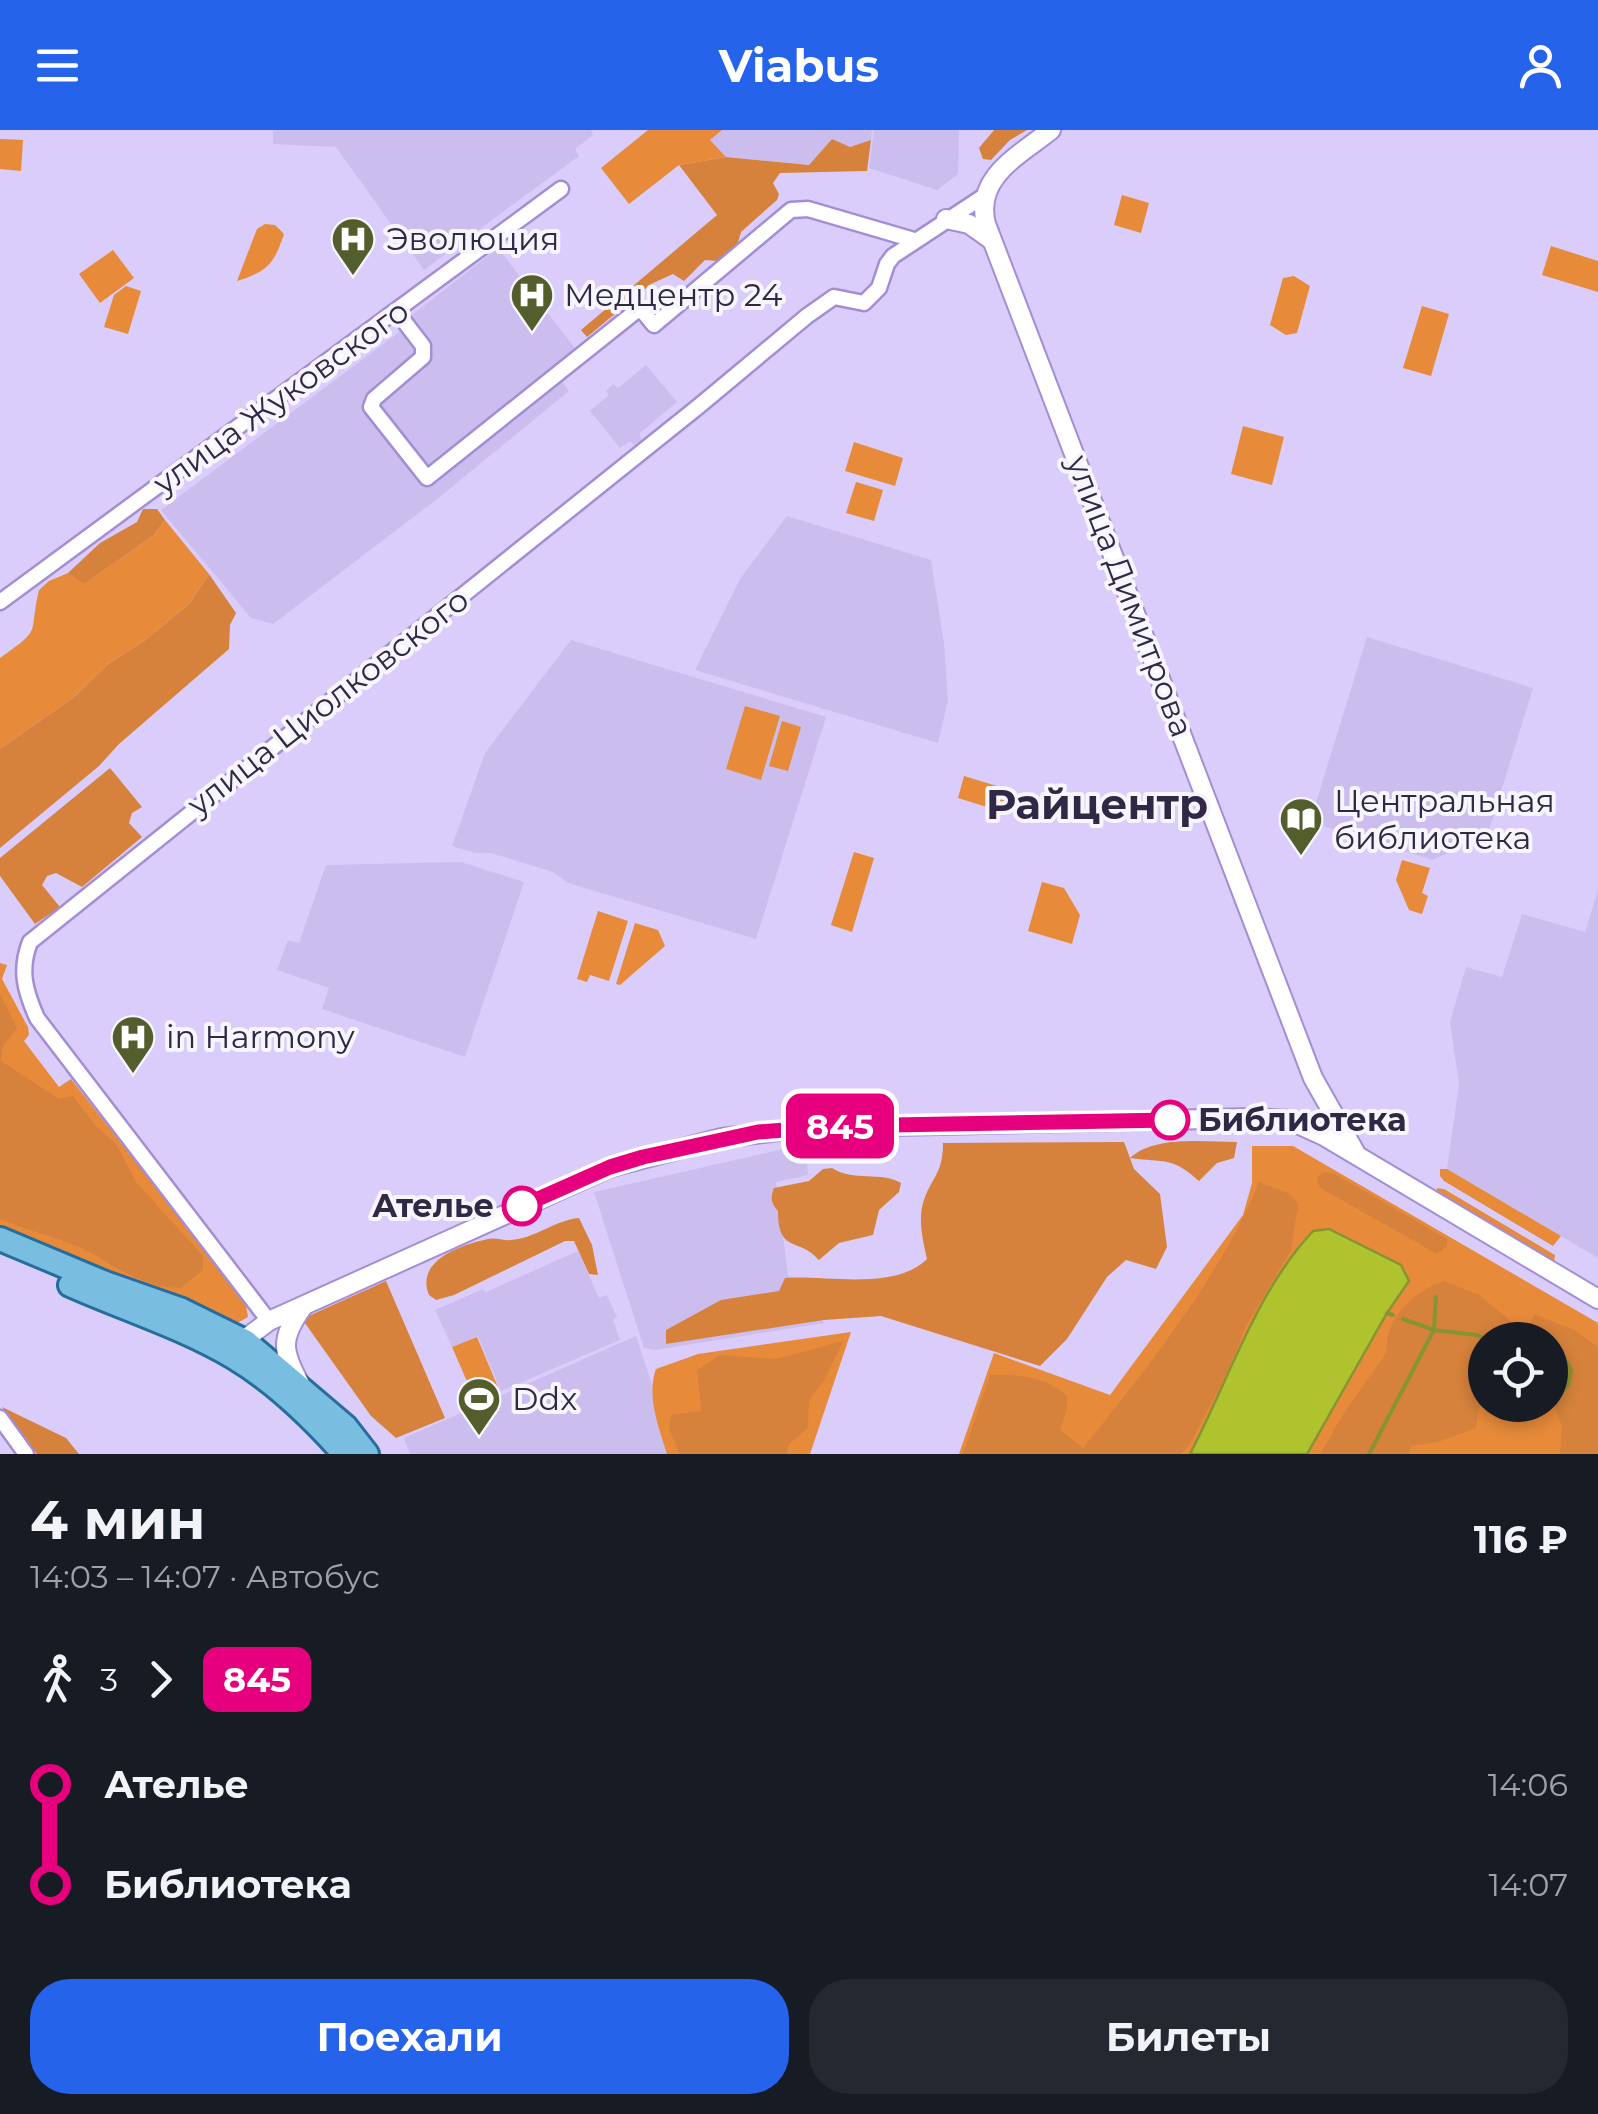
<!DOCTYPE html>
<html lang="ru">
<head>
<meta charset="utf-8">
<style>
	:root { --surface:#171b24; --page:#242831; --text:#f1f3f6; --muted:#9ea1a6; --accent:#2563eb }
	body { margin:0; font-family:Montserrat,sans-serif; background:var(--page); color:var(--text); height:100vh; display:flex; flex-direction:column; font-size:38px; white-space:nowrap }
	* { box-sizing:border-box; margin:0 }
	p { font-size:32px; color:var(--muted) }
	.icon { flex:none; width:55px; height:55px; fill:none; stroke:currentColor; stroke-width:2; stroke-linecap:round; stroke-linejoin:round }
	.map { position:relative; height:1324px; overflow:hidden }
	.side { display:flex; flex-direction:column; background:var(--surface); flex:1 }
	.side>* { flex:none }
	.badge { padding:0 20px; border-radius:15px; font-size:35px; line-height:65px }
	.controls { position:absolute; left:1468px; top:1192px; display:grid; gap:20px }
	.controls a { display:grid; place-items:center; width:100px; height:100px; border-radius:50%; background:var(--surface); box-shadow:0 5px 15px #0003; font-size:50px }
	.map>.badge { position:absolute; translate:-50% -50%; box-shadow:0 0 0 5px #fff }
	.legs { display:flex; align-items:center; gap:15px; height:110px; padding:0 30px; font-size:32px }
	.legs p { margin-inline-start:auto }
	.overview { display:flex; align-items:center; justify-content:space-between; height:170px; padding:0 30px }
	h1 { font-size:55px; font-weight:700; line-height:75px }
	.primary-button { display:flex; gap:20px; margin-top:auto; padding:20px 30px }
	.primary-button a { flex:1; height:115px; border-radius:40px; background:var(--accent); color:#fff; font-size:40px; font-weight:700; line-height:115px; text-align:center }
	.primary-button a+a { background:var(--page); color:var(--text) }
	ul { padding:0 30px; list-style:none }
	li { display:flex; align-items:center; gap:35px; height:100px; font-size:38px }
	li i { display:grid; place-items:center; width:15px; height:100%; margin:0 12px; background:currentColor }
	li i::after { content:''; width:25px; height:25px; margin:-12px; border:8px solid; border-radius:50%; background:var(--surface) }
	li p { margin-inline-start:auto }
	li:first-child i { background:linear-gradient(#0000 50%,currentColor 0) }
	li:last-child i { background:linear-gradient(currentColor 50%,#0000 0) }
	header { display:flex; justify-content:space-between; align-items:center; height:130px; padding:0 30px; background:var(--accent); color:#fff; font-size:45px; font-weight:700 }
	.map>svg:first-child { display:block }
</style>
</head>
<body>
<header><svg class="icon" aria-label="menu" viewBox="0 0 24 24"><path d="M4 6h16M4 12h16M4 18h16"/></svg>Viabus<svg class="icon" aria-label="person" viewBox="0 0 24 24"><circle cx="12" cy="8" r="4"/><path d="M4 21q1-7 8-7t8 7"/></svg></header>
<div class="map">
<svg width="1598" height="1324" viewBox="0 0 1598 1324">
	<rect width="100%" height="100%" fill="#dacdfb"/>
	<g fill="#cbbeef">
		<polygon points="273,0 591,0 593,5 575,19 579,26 424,140 336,17 273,14"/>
		<polygon points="722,0 872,0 871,10 850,17 832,9 809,35 726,27 710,10"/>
		<polygon points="874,0 959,0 958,44 937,60 869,38"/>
		<polygon points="498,118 584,230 560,249 569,261 436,370 273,494 251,488 161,380 398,203 408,188"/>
		<polygon points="646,235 677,272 639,304 642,309 634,315 630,311 620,318 590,281 609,265 606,261 613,254 618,258"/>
		<polygon points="787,386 931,430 944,514 948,570 938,613 695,540 740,449"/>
		<polygon points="1367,507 1533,558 1487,707 1432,730 1310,692"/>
		<polygon points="571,510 826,587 756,809 568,753 553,742 491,723 475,723 452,716 485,623"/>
		<polygon points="461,732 524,752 465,927 322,879 329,858 277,840 288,810 299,813 326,735"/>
		<polygon points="1598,760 1598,1128 1447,1039 1459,954 1450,892 1466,837 1502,847 1522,784 1585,802"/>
		<polygon points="806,1014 808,1045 776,1052 788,1145 824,1193 655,1220 644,1218 594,1062"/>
		<polygon points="578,1121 599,1168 607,1165 617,1187 613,1190 620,1210 501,1261 478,1206 452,1217 435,1180 483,1159 486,1162"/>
		<polygon points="636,1206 651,1252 657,1291 667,1324 410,1324 404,1308"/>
	</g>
	<g fill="#e78a3a" fill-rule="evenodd">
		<polygon points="648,0 722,0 710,10 726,27 679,35 629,74 601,38"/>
		<polygon points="0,9 23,10 21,41 0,39"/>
		<polygon points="1122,65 1149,73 1141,103 1114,95"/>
		<path d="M265,94L275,95L284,104C274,134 268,141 237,151L257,99Z"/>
		<polygon points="1551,116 1598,131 1598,162 1542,145"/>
		<polygon points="113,120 134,148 100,173 79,144"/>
		<polygon points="1294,146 1310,156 1297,203 1286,205 1270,195 1283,148"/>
		<polygon points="126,156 141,161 128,204 104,197 114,165"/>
		<polygon points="1422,176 1449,184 1431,246 1403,238"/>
		<polygon points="1243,296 1284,307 1272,355 1231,344"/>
		<polygon points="854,312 903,328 895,356 845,341"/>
		<polygon points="856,352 883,360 874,391 846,383"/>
		<path d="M165,390L209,444L189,474L144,511L108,534L74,567L0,619V528C44,497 28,506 39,460L49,451L68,443L85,453L154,405Z"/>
		<polygon points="745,576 780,586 761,650 726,639"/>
		<polygon points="782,591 801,597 788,641 769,636"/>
		<polygon points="964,646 1010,660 1003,682 958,668"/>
		<polygon points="854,722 874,728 852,802 831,795"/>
		<polygon points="1402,730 1430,738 1422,763 1428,766 1422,784 1409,780 1396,750"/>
		<polygon points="1042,752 1064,758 1080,785 1072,814 1028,801"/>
		<polygon points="598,781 628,791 609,851 590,845 587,852 577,849"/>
		<polygon points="635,793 658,800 665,816 620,855 616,854"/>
		<polygon points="0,833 7,835 2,849 28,897 29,905 24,911 59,957 71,949 232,1154 246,1175 248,1187 235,1194 0,1097"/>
		<path d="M1252,1016H1293L1598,1193V1324H959L994,1223L1110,1265L1243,1085L1252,1053ZM1485,1210H1550V1275H1485Z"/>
		<polygon points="1440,1039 1447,1039 1561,1106 1553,1116 1444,1051 1440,1046"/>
		<polygon points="1437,1058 1444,1059 1555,1125 1554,1132 1552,1134 1437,1064"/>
		<path d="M851,1202L810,1324H667C659,1298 646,1266 656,1239L698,1224Z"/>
		<polygon points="477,1207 500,1262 476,1272 452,1217"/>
	</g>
	<g fill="#d6823c">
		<polygon points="994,0 1027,0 1010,10 991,30 983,29 979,18"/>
		<polygon points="832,9 850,17 871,10 867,41 780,43 773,53 779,64 777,70 741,102 737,116 717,131 705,130 684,151 673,144 651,154 587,207 581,200 717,85 679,35 726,27 809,35"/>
		<polygon points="143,379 157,379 165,390 154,405 84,454 68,443 100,413 137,392"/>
		<polygon points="209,444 236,483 230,495 229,519 119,614 99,636 0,718 0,619 74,567 108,534 144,511 189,474"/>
		<polygon points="110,638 142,677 132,683 129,693 142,707 82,757 56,743 47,746 42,755 60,777 35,794 0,746 0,728"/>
		<path d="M0,865L17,898L3,916L1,931L59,969L73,966L94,994L116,1014L136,1052L203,1126V1140L180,1158C147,1158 119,1139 91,1123C64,1108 29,1102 0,1089Z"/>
		<path d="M1124,1012L1130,1028C1155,1005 1204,1012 1237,1012L1234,1028L1217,1033L1199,1051C1171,1026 1165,1033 1130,1028L1134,1039L1160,1064L1167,1117L1156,1139L1126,1130L1107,1147L1067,1209L1040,1236L881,1186L824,1190L666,1214V1200L721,1170L779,1161L785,1148C826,1145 895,1161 927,1129C923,1111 918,1091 923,1073C931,1047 943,1045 943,1013Z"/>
		<path d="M832,1038C853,1052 881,1041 901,1053L899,1062L879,1080L873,1105L839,1113L819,1130C799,1107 778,1124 778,1081C771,1073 770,1068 774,1058L809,1051L823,1039Z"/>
		<polygon points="1323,1042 1333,1043 1447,1109 1447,1116 1437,1124 1319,1057 1317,1048"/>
		<path d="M1259,1052L1290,1064L1298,1074L1291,1120L1246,1196L1228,1241L1190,1314L1181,1324H963L990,1245C1019,1244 1045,1246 1067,1266V1279L1060,1300L1083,1318C1145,1242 1224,1141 1259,1052Z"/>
		<path d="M579,1088L592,1115L598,1145L589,1144L574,1111H565L454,1165L436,1170L429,1165C415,1131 460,1115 488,1109C496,1107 503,1111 511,1110C534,1109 555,1090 579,1088Z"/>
		<polygon points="386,1151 445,1288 396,1308 371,1286 302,1189"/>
		<path d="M1444,1151L1479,1165L1511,1191L1509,1210H1485V1272L1478,1281L1476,1298L1438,1312L1411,1316L1409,1324H1320L1345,1281L1387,1222C1383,1190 1415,1160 1444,1151Z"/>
		<polygon points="1534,1184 1574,1200 1598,1217 1598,1324 1560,1324 1562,1296 1553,1274 1544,1282 1531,1283 1536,1275 1550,1275 1550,1210 1526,1208"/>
		<polygon points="843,1211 825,1249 809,1271 808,1298 788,1315 787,1324 680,1324 669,1298 671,1285 701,1281 697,1240 720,1225 776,1229"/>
		<polygon points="2,1277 66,1308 79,1324 37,1324"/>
	</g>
	<path fill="#aec32d" stroke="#889434" stroke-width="2.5" d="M1329,1099L1401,1135L1409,1151L1387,1183L1307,1324H1190C1229,1250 1255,1163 1313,1101Z"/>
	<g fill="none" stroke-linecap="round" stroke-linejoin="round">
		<g stroke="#889434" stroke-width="4">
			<polyline points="1387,1183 1393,1185"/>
			<polyline points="1403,1189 1434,1200 1477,1205 1488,1210"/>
			<polyline points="1550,1222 1564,1228 1571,1240 1568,1255 1553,1273"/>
			<polyline points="1369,1324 1434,1200 1436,1167"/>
		</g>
		<g stroke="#a38ed5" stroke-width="19">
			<g id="minor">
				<polyline points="397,182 423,216 423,227 374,269 371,277 427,348 640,178 654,195 791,80 808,79 914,110"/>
				<polyline points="0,472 561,59"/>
				<path d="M269,1191L37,888C25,861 19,840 30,812L699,276L807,186L834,167L864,173L879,158L887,134L893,126L984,66"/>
				<polyline points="0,1288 26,1324"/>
			</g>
		</g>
		<g stroke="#a38ed5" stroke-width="22">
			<g id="tertiary">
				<path d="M1051,0C1020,25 974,47 986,94L1313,948L1355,1022"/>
				<polyline points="946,89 969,94 990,109"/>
				<polyline points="238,1222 249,1206 269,1191 611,1037 722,1008 804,998 1253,988 1289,990 1324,1006 1598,1169"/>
				<path d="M300,1254C282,1221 280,1209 302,1178"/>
			</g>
		</g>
		<g stroke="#266d9d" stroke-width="28">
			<g id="primary">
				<polyline points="0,1109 105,1153 182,1180 245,1211 346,1297 367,1324"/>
				<path d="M70,1155C124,1179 182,1197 233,1227C275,1252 312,1288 344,1324"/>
			</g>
		</g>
		<use href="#minor" stroke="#fff" stroke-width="14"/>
		<use href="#tertiary" stroke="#fff" stroke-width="18"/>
		<use href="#primary" stroke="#79bee1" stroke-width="22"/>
	</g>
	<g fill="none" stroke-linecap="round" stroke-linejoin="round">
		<g stroke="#fff" stroke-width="22">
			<polyline id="line-1" points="522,1076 610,1037 643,1027 758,1002 836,996 1170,990"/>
		</g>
		<use href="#line-1" stroke="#e6007e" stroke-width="15"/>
	</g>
	<defs>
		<g id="hospital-pin" transform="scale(2.25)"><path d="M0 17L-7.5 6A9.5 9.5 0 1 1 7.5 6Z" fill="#545d2c" stroke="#f7f5fd"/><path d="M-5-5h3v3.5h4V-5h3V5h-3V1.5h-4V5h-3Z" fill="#fff"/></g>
		<g id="library-pin" transform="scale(2.25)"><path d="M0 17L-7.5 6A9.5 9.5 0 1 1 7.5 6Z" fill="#545d2c" stroke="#f7f5fd"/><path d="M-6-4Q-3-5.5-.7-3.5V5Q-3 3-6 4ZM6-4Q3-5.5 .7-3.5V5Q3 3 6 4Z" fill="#fff"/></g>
		<g id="stadium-pin" transform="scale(2.25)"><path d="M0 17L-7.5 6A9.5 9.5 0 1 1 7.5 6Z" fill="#545d2c" stroke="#f7f5fd"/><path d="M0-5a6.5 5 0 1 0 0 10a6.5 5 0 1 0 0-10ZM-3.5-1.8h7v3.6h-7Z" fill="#fff"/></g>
	</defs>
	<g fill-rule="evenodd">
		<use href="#hospital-pin" x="353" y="109"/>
		<use href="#hospital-pin" x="532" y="165"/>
		<use href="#library-pin" x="1301" y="689"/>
		<use href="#hospital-pin" x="133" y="907"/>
		<use href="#stadium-pin" x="479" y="1269"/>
	</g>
	<g fill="#fff" stroke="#e6007e" stroke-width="5">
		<circle cx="1170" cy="990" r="18"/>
		<circle cx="522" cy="1076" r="18"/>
	</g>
	<g text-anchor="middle" stroke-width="8" stroke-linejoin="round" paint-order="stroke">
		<g font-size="32" fill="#312845" stroke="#f7f5fd" text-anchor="start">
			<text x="386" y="120">Эволюция</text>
			<text x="564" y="176">Медцентр 24</text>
			<text x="1334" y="682">Центральная<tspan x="1334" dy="37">библиотека</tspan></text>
			<text x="166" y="918">in Harmony</text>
			<text x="512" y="1280">Ddx</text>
		</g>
		<g font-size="32" fill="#312845" stroke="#f7f5fd">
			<text transform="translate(281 267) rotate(-36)" y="11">улица Жуковского</text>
			<text transform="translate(1130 466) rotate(69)" y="11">улица Димитрова</text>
			<text transform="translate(328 572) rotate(-38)" y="11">улица Циолковского</text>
		</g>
		<g font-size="32" font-weight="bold" fill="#312845" stroke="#f7f5fd" text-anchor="start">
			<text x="1198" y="1001">Библиотека</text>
			<text x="494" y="1087" text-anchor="end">Ателье</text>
		</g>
		<g font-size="42" font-weight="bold" fill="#312845" stroke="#f7f5fd">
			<text x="1097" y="689">Райцентр</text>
		</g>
	</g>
</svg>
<div class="controls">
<a><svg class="icon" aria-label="locate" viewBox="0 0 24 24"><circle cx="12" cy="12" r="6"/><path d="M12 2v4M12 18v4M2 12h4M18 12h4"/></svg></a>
</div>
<b class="badge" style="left:840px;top:996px;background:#e6007e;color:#fff">845</b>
</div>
<section class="side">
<div class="overview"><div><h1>4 мин</h1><p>14:03 – 14:07 · Автобус</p></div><b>116 ₽</b></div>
<div class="legs"><svg class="icon" aria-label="walk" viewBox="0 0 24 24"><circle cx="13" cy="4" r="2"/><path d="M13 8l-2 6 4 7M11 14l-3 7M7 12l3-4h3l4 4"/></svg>3<svg class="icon" aria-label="forward" viewBox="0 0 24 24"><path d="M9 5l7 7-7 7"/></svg><b class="badge" style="background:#e6007e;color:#fff">845</b></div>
<ul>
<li><i style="color:#e6007e"></i><b>Ателье</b><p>14:06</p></li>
<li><i style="color:#e6007e"></i><b>Библиотека</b><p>14:07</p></li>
</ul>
<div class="primary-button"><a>Поехали</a><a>Билеты</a></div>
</section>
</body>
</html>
